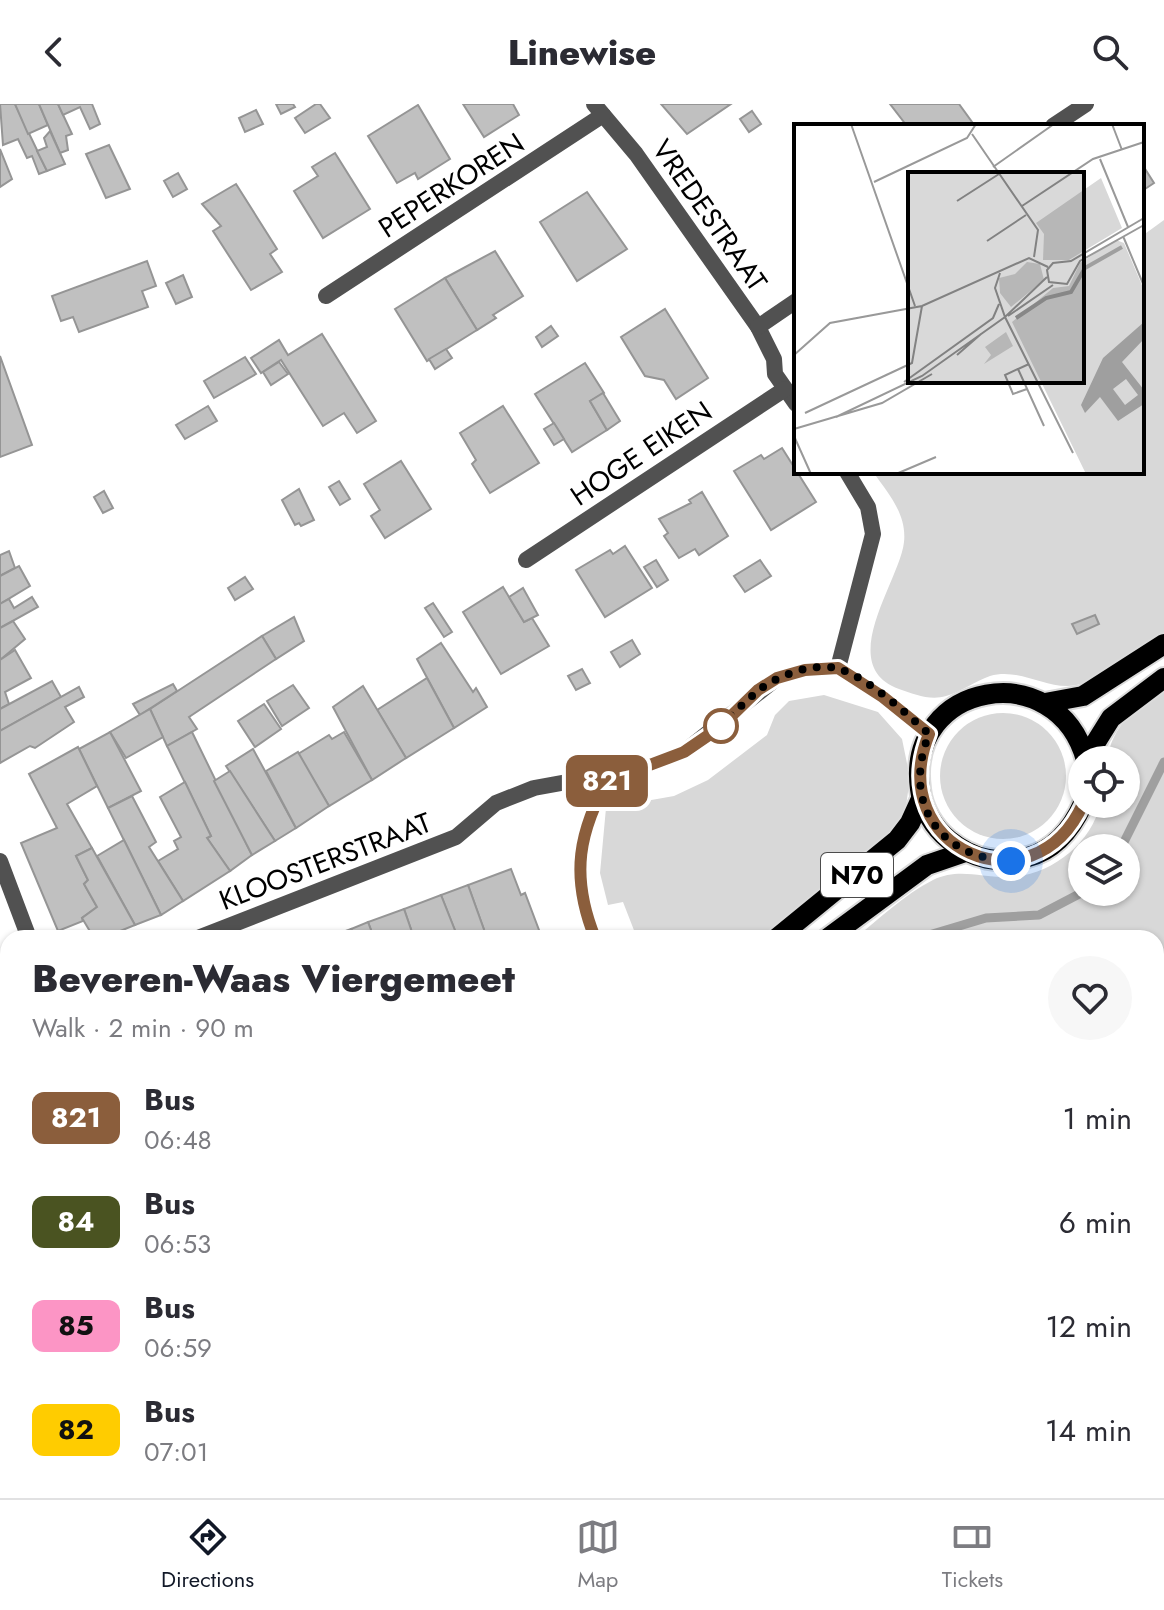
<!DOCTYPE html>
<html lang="en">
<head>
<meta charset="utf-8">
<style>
	:root { --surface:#fff; --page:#f7f7f7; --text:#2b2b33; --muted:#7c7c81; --line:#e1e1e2; --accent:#111827 }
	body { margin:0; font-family:Jost,sans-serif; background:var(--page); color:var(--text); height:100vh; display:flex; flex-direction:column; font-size:30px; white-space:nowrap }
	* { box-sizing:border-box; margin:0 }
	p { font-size:26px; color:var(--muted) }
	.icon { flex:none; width:44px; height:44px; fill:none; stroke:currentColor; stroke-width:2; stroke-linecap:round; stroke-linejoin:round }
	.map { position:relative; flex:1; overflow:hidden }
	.side { position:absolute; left:0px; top:826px; width:1164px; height:568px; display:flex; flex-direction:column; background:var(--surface); border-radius:24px 24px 0 0; box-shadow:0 2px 6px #0004 }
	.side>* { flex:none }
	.badge { padding:0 16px; border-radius:12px; font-size:28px; line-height:52px }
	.controls { position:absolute; left:1068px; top:642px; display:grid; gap:16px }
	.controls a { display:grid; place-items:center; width:72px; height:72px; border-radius:50%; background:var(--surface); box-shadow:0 2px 6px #0004; font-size:40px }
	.you { position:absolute; width:40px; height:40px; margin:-20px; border:6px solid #fff; border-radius:50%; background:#1a73e8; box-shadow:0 0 0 12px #1a73e833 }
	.map>.badge { position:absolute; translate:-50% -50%; box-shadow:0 0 0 4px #fff }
	.round { display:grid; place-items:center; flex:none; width:84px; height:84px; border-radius:42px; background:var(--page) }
	.summary { display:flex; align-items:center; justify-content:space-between; height:136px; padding:0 32px }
	h1 { font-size:38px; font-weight:800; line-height:60px }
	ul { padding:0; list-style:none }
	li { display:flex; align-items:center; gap:24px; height:104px; padding:0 32px }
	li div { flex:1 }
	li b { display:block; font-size:30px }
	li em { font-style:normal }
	li .badge { min-width:88px; font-weight:700; text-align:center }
	header { display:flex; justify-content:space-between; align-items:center; height:104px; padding:0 32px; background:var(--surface); font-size:36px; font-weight:800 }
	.tabs { display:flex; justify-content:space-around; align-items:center; height:112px; border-top:2px solid var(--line); background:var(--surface); font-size:22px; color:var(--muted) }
	.tabs a { display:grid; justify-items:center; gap:4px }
	.tabs .current { color:var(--accent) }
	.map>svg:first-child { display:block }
</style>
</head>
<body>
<header><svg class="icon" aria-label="back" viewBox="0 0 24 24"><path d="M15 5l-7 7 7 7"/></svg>Linewise<svg class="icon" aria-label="search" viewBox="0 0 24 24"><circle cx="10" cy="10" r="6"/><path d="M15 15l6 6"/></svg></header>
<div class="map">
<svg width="1164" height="1394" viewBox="0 0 1164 1394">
	<rect width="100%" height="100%" fill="#fff"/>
	<g fill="#d8d8d8" fill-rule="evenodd">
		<path d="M1164,116V532C1141,547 1094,583 1067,582C1041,582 1017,564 990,572C975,577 961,588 946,592C930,597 914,590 899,585C834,561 900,477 904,438C907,410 888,389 873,368H1142V132Z"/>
		<path d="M1164,584V1394H884L880,1386H1156V834H855C879,815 905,790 933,776C960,763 984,775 1011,773C1051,771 1092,739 1100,700H1126V656H1107C1112,622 1136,602 1164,584ZM1082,744H1126V788H1082Z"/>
		<polygon points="824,591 878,608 902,635 910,674 904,716 874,748 764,834 637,834 623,798 608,801 600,769 606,704 674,692 708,676 767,631 775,611 789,597"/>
		<circle cx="1003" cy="672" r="63"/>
	</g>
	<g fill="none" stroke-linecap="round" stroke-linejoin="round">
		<g stroke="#9f9f9f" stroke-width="9">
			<polyline points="1121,744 1164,658"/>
			<polyline points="919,834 986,814 1039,811 1083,788"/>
		</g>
	</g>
	<g fill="#c0c0c0" stroke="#959595" stroke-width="2">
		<polygon points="0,0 15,0 47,67 39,70 32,52 27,54 18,35 3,41"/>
		<polygon points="15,0 39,0 48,21 28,30"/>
		<polygon points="39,0 58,0 72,30 66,32 68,46 60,49"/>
		<polygon points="58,0 92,0 100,20 90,25 80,3 63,11"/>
		<polygon points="276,0 293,0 295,3 281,10"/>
		<polygon points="316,0 320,0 330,14 305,29 295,14"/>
		<polygon points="463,0 513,0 519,11 484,33"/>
		<polygon points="661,0 731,0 687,30"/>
		<polygon points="890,0 959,0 972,18 965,22 907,22"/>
		<polygon points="418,1 450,55 418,75 415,69 397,79 368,32"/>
		<polygon points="256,6 263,20 245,28 239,14"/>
		<polygon points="752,7 761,20 749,28 740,15"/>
		<polygon points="50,27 65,60 47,67 37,47 47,43 44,34"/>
		<polygon points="109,41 130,85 106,94 86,50"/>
		<polygon points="0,45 12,75 0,83"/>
		<polygon points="335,49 370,105 323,134 294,87 318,72 312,63"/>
		<polygon points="1142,60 1154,79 1142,87"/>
		<polygon points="178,69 187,85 173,93 164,77"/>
		<polygon points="236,80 277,145 270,150 282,168 251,186 213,127 221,122 202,100"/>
		<polygon points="587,88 627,145 577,177 540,118"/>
		<polygon points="495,147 523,192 493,211 496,214 477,226 445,174"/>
		<polygon points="147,157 156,182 142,187 148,203 79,228 73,213 61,217 52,192"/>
		<polygon points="183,171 192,193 176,200 166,179"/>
		<polygon points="445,174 477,226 427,257 395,205"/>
		<polygon points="665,205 708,274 676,295 664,276 645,272 621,233"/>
		<polygon points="551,222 558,232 542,243 536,233"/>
		<polygon points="322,230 376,317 357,329 344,309 323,322 281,256 261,269 251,254 279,236 288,251"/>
		<polygon points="446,245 452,254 435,265 429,255"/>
		<polygon points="0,252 32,341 0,353"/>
		<polygon points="245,253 256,270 214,294 204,277"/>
		<polygon points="279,258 288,270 271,281 263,268"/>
		<polygon points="585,259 604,289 590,297 607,326 572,348 535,290"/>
		<polygon points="603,289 620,317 607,326 590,297"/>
		<polygon points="208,302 217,317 185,335 176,321"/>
		<polygon points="503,302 539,359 490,389 472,360 476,356 460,329"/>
		<polygon points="554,319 564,335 554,341 544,325"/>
		<polygon points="782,344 816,398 771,426 734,367 761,351 764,355"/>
		<polygon points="401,357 431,405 385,434 371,412 380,406 364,380"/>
		<polygon points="339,377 350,395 340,401 329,383"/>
		<polygon points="299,385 314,416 301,422 299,419 295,421 282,396"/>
		<polygon points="104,387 113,404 103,409 94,393"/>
		<polygon points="702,388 728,432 699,451 695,445 679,454 664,432 668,429 659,415 691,399 689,396"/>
		<polygon points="625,442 652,484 605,513 576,466 610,446 613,450"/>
		<polygon points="9,447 15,464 0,472 0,451"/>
		<polygon points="656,456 668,476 657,483 644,463"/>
		<polygon points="760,456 771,472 745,488 734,472"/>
		<polygon points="19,462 30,482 0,500 0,472"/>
		<polygon points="245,473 253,485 235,496 228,484"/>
		<polygon points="503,483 524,518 532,514 549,542 501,570 463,508"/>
		<polygon points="523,484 538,511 524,518 509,493"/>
		<polygon points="32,493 38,503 0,524 0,500 9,495 14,504"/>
		<polygon points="433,499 452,528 444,533 425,504"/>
		<polygon points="1095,511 1099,520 1077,530 1072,520"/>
		<polygon points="294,513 304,537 276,555 262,532"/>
		<polygon points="13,517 25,535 0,556 0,524"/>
		<polygon points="262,532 276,555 189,613 197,625 167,642 150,605"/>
		<polygon points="632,536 640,550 620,563 611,548"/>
		<polygon points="441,539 473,588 476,584 487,603 454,624 417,555"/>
		<polygon points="15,546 31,574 5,588 9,600 0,605 0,556"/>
		<polygon points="582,565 590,579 576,586 568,572"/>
		<polygon points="427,574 454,624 406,654 377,606"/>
		<polygon points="52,577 61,593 0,627 0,605"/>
		<polygon points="173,580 177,587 140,611 133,600"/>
		<polygon points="293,581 309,604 282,622 267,597"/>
		<polygon points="363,582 406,654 372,676 333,603"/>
		<polygon points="79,583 84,593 65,603 74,618 35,644 30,642 0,659 0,627"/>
		<polygon points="264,600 281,625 255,643 238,617"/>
		<polygon points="150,605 163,633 126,654 110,628"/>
		<polygon points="110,628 141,687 108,704 79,645"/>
		<polygon points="192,628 252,751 230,767 207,734 211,732 167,642"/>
		<polygon points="344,628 372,676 329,702 298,650 329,631 332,635"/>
		<polygon points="78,643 97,682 67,700 92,744 76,752 88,776 84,780 97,803 82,814 83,817 58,827 21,739 57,724 29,670"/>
		<polygon points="253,645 296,724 275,737 226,662"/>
		<polygon points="298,648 329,702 296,724 266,667"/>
		<polygon points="230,667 275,737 252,751 214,677"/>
		<polygon points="185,678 211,732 207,734 230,767 183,797 158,757 178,745 174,737 181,733 160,693"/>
		<polygon points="132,692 156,738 149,743 183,797 161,811 108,704"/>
		<polygon points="124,736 161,811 135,821 97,752"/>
		<polygon points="92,744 135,821 103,834 94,834 82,814 97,803 84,780 88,776 76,752"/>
		<polygon points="511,765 521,791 525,789 542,834 487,834 468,781"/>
		<polygon points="468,781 487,834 458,834 441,791"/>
		<polygon points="441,791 458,834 414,834 404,805"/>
		<polygon points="404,805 414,834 374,834 368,818"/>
		<polygon points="368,818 374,834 355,834 351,825"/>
		<polygon points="351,825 355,834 335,834 334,831"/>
		<polygon points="8,917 8,987 1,988 0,919"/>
		<polygon points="8,987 8,1113 0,1112 0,989"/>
		<polygon points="0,1112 8,1113 8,1148 0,1146"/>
		<polygon points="0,1146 8,1148 8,1244 1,1253"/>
		<polygon points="576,1386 650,1386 654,1394 558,1394"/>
	</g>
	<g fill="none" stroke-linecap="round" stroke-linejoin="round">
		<g stroke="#dbdbdb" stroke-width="24">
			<g id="primary">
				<polyline points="1045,599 1083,592 1164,540"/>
				<polyline points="1086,654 1111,614 1164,574"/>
				<path d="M1083,700C1072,724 1055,746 1028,753C998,760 974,756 949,736C934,724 922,705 920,685C905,578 1057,550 1086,656"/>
				<polyline points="777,834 897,736 910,719 921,695"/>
				<polyline points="828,834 927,761 965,748"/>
				<polyline points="19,1394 33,1386"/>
				<polyline points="77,1394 89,1386"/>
			</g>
		</g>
		<g stroke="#515151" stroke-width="12">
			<polyline points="0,1373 8,1369"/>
			<polyline points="660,1386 663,1394"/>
			<polyline points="768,1386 772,1394"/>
		</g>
		<g stroke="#515151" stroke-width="16">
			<polyline points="594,0 636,50 758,223 774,255 775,270 796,300"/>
			<polyline points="1053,22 1086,0"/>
			<polyline points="326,192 603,11"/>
			<polyline points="758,223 796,197"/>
			<polyline points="526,456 785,285"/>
			<polyline points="838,564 873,430 868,403 847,368"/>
			<polyline points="0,757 29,834"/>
			<polyline points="198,834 456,733 496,699 534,684 639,665 684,648 777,574 805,566 838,564 883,593 929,630"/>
			<path d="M595,834C570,772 578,727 611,670"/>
			<polyline points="0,895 8,893"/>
			<polyline points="4,1279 8,1288"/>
			<polyline points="860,1386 864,1394"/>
		</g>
		<use href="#primary" stroke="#000" stroke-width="20"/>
	</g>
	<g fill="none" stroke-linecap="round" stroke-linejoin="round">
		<g stroke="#fff" stroke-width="18">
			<path id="line" d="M595,834C570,772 578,727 611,670L639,665L684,648L719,624L758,586L777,574L805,566L838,564L883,593L929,630C883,744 1033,810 1083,700"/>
		</g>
		<use href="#line" stroke="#8b5e3c" stroke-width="12"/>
		<path stroke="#000" stroke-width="8" stroke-dasharray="0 14.4" d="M721,622C722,618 744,600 753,591C772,573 813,557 839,565C867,573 907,610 929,630C902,698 938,754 1011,757"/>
	</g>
	<circle fill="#fff" stroke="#8b5e3c" stroke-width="4" cx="721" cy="622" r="16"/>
	<g text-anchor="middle" stroke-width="7" stroke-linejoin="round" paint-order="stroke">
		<rect fill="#fff" stroke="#4c4c4c" stroke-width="2" x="821" y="749" width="72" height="44" rx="6"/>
		<g font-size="26" font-weight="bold" fill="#000">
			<text x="857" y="780">N70</text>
		</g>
		<g font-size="28" fill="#000" stroke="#fff">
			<text transform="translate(451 81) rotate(-33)" y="10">PEPERKOREN</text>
			<text transform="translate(710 111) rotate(55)" y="10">VREDESTRAAT</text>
			<text transform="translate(641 349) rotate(-34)" y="10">HOGE EIKEN</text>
			<text transform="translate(325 757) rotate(-21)" y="10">KLOOSTERSTRAAT</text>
		</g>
	</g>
	<g transform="translate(794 20)">
		<rect width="350" height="350" fill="#fff"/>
		<path d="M307,54L328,104L275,136H249L250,110L242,99ZM322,116L330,119L350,166V350H292L218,198L259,164L275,162L286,139ZM233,138L246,140L250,156L217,183L206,169L205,154L221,150ZM212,208L219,222L190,240L197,231L191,223Z" fill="#d8d8d8"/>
		<path d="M350,198V215L328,238L350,266V280L324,297L306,273L291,289L287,281L309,234ZM332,255L344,271L331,281L319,265Z" fill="#9f9f9f" fill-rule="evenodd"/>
		<path fill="none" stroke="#9f9f9f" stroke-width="4" d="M222,194L252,174L277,168L291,144L328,123"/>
		<path fill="none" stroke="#999" stroke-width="2" d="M57,0L121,182M318,0L328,26M178,10L244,106L240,133M306,35L334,103M199,43L260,0M80,58L173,14L182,0M163,77L205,50M228,82L299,35L350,18M350,94L277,137L259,139L253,146L255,158L273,160L286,137L350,101M329,112L350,162M193,117L232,91M206,149L201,164L211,193L279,329M214,192L259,161M0,231L36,199L128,182L235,134L254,143M163,231L187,210M235,240L224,245L250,302M224,245L211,251L219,270L233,265M110,258L199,194L205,180M11,289L118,239L128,182M42,293L128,252L211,193L253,153M0,305L88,279L138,250M0,312L17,350M102,350L142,333"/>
		<path fill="#000" fill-opacity="0.15" stroke="#000" stroke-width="4" d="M114,48H290V259H114Z"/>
		<rect width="350" height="350" fill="none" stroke="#000" stroke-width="4"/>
	</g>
</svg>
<div class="controls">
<a><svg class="icon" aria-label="locate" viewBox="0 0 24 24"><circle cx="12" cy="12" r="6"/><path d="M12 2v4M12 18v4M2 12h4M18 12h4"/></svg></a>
<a><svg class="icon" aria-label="layers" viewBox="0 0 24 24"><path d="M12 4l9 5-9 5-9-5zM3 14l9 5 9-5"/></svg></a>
</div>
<div class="you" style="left:1011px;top:757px"></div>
<b class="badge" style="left:607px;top:677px;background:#8b5e3c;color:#fff">821</b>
<section class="side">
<div class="summary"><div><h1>Beveren-Waas Viergemeet</h1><p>Walk · 2 min · 90 m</p></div><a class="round"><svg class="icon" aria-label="heart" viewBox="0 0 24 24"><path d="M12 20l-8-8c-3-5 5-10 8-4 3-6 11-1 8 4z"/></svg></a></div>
<ul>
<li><span class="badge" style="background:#8b5e3c;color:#fff">821</span><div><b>Bus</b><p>06:48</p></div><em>1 min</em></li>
<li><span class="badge" style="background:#4a5321;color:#fff">84</span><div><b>Bus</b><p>06:53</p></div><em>6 min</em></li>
<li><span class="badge" style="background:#fc95c5;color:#111">85</span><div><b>Bus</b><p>06:59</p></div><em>12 min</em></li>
<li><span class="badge" style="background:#fc0;color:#111">82</span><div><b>Bus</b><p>07:01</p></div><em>14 min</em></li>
</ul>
</section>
</div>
<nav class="tabs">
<a class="current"><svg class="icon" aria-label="directions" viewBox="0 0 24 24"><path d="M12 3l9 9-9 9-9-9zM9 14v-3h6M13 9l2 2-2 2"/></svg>Directions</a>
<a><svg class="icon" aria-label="map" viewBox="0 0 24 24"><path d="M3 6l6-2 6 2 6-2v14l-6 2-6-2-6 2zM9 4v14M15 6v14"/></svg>Map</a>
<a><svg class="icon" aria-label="tickets" viewBox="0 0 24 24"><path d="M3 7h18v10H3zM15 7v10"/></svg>Tickets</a>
</nav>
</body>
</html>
